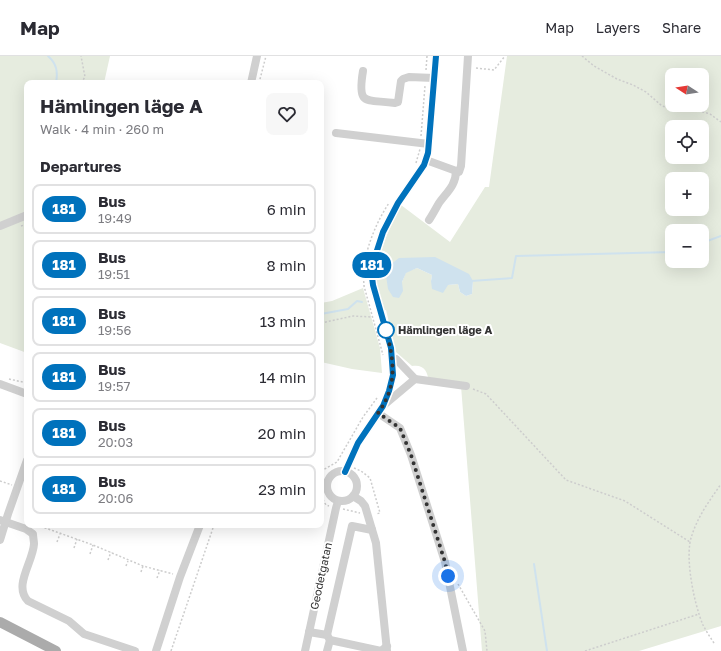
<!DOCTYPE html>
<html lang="en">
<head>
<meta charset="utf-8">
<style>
	:root { --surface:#fff; --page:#f7f7f7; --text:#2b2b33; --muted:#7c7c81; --line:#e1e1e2 }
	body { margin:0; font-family:"Golos Text",sans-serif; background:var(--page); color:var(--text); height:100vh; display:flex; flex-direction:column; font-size:15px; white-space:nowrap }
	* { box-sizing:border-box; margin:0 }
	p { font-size:13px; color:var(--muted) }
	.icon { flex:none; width:22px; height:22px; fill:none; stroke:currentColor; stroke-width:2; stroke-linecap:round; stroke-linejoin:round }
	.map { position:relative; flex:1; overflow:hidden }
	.drawer { position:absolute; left:24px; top:24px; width:300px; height:448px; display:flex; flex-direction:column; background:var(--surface); border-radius:8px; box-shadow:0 4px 16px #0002 }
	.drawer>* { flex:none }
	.badge { padding:0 8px; border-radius:13px; font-size:14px; line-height:26px }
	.needle { width:26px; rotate:282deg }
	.buttons { position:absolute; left:665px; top:12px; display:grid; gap:8px }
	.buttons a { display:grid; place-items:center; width:44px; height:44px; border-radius:8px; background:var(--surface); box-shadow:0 4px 16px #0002; font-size:20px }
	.you { position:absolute; width:20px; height:20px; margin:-10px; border:3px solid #fff; border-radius:50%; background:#1a73e8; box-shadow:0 0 0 6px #1a73e833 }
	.map>.badge { position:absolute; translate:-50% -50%; box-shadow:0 0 0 2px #fff }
	h2 { padding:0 16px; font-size:15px; line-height:36px }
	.round { display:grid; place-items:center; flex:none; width:42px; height:42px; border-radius:8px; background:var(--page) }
	.head { display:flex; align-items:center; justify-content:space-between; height:68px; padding:0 16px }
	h1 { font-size:19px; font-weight:700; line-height:30px }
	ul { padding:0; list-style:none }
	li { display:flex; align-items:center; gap:12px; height:50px; margin:0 8px 6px; padding:0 8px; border:2px solid var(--line); border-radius:8px }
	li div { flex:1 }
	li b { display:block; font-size:15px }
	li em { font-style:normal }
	li .badge { min-width:44px; font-weight:700; text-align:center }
	header { display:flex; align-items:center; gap:24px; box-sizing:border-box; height:56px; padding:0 20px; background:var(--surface); border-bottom:1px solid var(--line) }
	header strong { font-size:19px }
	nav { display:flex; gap:22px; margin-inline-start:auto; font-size:14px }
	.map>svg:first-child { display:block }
</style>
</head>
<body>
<header>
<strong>Map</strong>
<nav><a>Map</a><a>Layers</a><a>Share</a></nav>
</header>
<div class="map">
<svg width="721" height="595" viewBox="0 0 721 595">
	<rect width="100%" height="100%" fill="#fff"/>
	<g fill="#e6ecdf" fill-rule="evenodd">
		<polygon points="0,0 110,0 104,27 27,27 27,297 0,287"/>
		<path d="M507,0H721V570L639,595H482L461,330L429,325C427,315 424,308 412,310L396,296L386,254L382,255C380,247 377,237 376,228C375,200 389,174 401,149L450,186L485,131H489ZM672,19H702V49H672ZM672,71H702V101H672ZM672,123H702V153H672ZM672,175H702V205H672ZM399,202L473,225L472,238L466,240L460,236L458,228L448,229L431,225L432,219L417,212L406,216L402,226Z"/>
		<polygon points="363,232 380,292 382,317 352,313 321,306 321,247 332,245"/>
	</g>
	<polygon fill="#cfe2ee" points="435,201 469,218 473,225 472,238 466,240 460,236 458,228 448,229 443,237 432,233 431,225 432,219 417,212 406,217 402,226 403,235 399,242 393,241 388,233 385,213 399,202"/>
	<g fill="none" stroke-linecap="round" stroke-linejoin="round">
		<g stroke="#cfe2ee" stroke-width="2">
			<path d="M48,0C57,8 58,16 56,27"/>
			<polyline points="702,187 721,180"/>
			<polyline points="471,225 512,222 516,200 672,196"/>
			<polyline points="321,258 348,253 357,245 362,246"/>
			<polyline points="534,508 547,595"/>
		</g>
		<g stroke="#cdcdcd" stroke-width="1.5" stroke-dasharray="2 2" stroke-linecap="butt">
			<polyline points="582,0 594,10 617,23 633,29 646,36 662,50 673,53 700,55 710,58 721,66"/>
			<polyline points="476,12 494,14 505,0"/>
			<polyline points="426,14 427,0"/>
			<polyline points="81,27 85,21 81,0"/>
			<polyline points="259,27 266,0"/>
			<polyline points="421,80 425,30"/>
			<polyline points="416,107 420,93"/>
			<polyline points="21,170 27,168"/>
			<path d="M364,209C368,187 377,165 389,147"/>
			<polyline points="363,213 364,230 383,299"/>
			<polyline points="321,267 353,260 372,261"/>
			<polyline points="9,323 27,327"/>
			<polyline points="473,333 486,338 566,424 625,445 690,486"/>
			<polyline points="354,412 361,415 370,422 380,457 376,458"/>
			<polyline points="321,415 337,406 363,361 377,342"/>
			<polyline points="0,425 12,429"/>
			<polyline points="321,440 326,449 329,450"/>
			<polyline points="343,453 360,457"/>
			<polyline points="37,469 93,489 143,510 173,518"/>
			<polyline points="57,486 60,478"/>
			<polyline points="74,492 77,483"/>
			<polyline points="90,498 93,489"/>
			<polyline points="108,504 111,496"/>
			<polyline points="126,510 128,505"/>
			<polyline points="141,516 143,510"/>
			<polyline points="157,522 160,514"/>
			<polyline points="458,528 485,575 487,595"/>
			<path d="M714,587C710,581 706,575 703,569C694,548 684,499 692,479C698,460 710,444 721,428"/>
			<polyline points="171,595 214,469"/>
			<polyline points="585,595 699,558"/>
		</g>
		<g stroke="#d0d0d0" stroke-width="8">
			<path d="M363,15C357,51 366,43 395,47L398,46L401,25L403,23L409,21L434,22"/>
			<polyline points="251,27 257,0"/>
			<polyline points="336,77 429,88"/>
			<polyline points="426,104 459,116 461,110 468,0"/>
			<path d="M429,164C433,158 436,152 439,147C447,136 456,129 456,115"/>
			<polyline points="0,170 27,159"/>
			<polyline points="392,303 396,303 415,323"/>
			<polyline points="0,328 27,338"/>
			<polyline points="384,349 415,323 466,330"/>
			<polyline points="378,357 400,372 411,399 445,506 463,595"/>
			<circle cx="342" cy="430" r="15"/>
			<polyline points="345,416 358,387 383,350 389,335 393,319 391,292 373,229 371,213 383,176 398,147 424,109 428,97 436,0"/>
			<polyline points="353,440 361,445 365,450 376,487 387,595"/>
			<path d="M0,464L26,473L33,478C33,481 34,485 34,488C33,506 13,530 28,545L69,565L84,578L135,595"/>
			<polyline points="0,484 8,458 27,404"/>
			<polyline points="309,576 327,579 330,584 381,595 387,590"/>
			<polyline points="327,579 352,470 372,474"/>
			<polyline points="156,595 180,521 200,469"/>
			<polyline points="305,595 336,452 338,445"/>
			<polyline points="327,595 330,584"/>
		</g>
		<polyline stroke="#ababab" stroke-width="10" points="0,566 56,595"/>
	</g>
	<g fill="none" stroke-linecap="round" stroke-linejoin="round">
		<g stroke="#fff" stroke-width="9">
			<polyline id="line" points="345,416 358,387 383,350 389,335 393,319 391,292 373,229 371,213 383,176 398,147 424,109 428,97 436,0"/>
		</g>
		<use href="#line" stroke="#0072bc" stroke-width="6"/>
		<path stroke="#333" stroke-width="4" stroke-dasharray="0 7.2" d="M386,274C394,304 398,330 378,357L400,372L411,399L445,506L448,520"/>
	</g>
	<circle fill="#fff" stroke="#0072bc" stroke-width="2" cx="386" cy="274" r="8"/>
	<g text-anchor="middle" stroke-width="4" stroke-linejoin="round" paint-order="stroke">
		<g font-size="11" font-weight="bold" fill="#333" stroke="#fff" text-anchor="start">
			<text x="398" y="278">Hämlingen läge A</text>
		</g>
		<g font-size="11" fill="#333" stroke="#fff">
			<text transform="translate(321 520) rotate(-78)" y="4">Geodetgatan</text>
		</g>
	</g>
</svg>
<div class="buttons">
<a><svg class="needle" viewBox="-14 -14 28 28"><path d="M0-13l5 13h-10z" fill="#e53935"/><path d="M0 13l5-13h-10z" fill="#7c7c81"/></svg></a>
<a><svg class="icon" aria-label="locate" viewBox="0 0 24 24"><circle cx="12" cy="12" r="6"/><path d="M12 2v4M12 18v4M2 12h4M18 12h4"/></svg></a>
<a>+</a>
<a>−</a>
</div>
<div class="you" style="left:448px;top:520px"></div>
<b class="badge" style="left:372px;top:209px;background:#0072bc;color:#fff">181</b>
<section class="drawer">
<div class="head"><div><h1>Hämlingen läge A</h1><p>Walk · 4 min · 260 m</p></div><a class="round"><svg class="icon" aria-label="heart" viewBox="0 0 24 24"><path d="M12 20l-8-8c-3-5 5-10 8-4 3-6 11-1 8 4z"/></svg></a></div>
<h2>Departures</h2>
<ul>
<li><span class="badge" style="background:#0072bc;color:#fff">181</span><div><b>Bus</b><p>19:49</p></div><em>6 min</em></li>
<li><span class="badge" style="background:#0072bc;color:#fff">181</span><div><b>Bus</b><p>19:51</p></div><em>8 min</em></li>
<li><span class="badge" style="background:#0072bc;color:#fff">181</span><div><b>Bus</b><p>19:56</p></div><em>13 min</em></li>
<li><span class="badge" style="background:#0072bc;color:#fff">181</span><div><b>Bus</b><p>19:57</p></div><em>14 min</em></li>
<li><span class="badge" style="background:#0072bc;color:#fff">181</span><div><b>Bus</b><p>20:03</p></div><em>20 min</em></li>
<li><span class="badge" style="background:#0072bc;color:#fff">181</span><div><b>Bus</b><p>20:06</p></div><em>23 min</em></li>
</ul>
</section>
</div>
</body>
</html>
